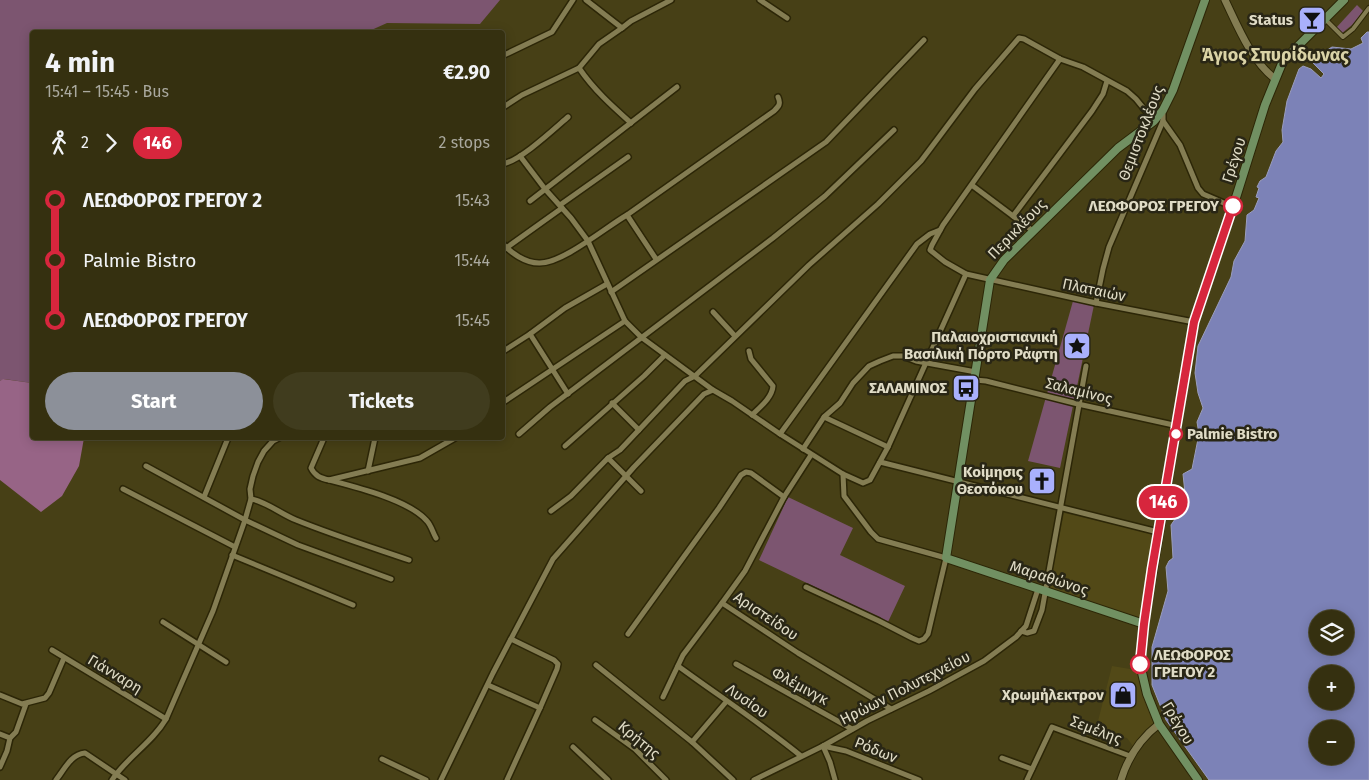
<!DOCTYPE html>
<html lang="en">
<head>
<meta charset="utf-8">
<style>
	:root { --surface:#353010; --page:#403c1e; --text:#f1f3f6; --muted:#aaa99f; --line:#4f4b30; --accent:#8c9099 }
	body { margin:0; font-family:"Fira Sans",sans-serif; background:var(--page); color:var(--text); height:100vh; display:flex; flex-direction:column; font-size:19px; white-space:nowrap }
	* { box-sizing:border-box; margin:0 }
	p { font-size:16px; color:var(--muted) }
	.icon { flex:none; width:28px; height:28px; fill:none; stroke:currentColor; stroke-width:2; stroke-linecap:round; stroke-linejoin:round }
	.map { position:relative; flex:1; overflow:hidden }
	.details { position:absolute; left:30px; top:30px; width:475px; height:410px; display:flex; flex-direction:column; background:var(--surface); border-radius:5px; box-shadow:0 2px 12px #0003,0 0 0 1px var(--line) }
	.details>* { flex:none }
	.badge { padding:0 10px; border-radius:16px; font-size:18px; line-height:32px }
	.controls { position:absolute; left:1309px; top:610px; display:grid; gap:10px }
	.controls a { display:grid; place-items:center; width:45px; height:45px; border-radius:50%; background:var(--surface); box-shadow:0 2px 12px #0003,0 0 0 1px var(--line); font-size:25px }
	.map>.badge { position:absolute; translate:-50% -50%; box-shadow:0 0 0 2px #fff }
	.legs { display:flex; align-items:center; gap:8px; height:55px; padding:0 15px; font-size:16px }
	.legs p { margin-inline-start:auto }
	.headline { display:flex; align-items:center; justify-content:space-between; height:85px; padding:0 15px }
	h1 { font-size:28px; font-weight:700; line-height:38px }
	.primary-button { display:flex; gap:10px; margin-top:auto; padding:10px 15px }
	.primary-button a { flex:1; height:58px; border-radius:30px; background:var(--accent); color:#fff; font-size:20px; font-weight:700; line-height:58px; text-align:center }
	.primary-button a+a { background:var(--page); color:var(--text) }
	ul { padding:0 15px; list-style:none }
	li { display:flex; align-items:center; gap:18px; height:60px; font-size:19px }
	li i { display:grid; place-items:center; width:8px; height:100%; margin:0 6px; background:currentColor }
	li i::after { content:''; width:12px; height:12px; margin:-6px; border:4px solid; border-radius:50%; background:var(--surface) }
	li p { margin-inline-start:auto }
	li:first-child i { background:linear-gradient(#0000 50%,currentColor 0) }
	li:last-child i { background:linear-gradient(currentColor 50%,#0000 0) }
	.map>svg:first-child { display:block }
</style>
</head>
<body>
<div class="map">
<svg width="1369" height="780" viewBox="0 0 1369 780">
	<rect width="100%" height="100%" fill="#474016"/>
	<g fill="#524917">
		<polygon points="1064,513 1154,534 1141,621 1049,588"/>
		<polygon points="1112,666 1136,670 1154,723 1133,746 1127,738 1096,729"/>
	</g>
	<g fill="#7c5570">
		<polygon points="0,0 500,0 480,24 387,23 367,32 32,32 32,383 4,379 0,381"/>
		<polygon points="1357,5 1363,11 1352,25 1341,34 1336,28"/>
		<polygon points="1073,301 1094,305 1060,468 1028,461"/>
		<polygon points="788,497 853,528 840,555 905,586 888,622 759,560"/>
	</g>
	<polygon fill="#976486" points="3,379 32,383 32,438 84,438 79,466 62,496 41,512 0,480 0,381"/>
	<path fill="#7c82b7" stroke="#9a9dbc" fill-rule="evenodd" d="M1367,32H1369V780H1209L1166,720L1152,685V647L1168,591L1166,567L1169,561L1173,558L1171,525L1186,503L1183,474L1192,469L1199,434L1197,422L1203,408L1198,393L1195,373L1198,346L1231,277L1234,261L1245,241L1247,215L1254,210L1259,198L1256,197L1259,188L1257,187L1260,181L1266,177L1276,151L1283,142L1282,130L1287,101L1299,69L1303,66L1311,69L1321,78L1324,74L1313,63L1324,52L1332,47L1351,49L1363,43L1361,38ZM1318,619H1345V646H1318ZM1318,674H1345V701H1318ZM1318,729H1345V756H1318Z"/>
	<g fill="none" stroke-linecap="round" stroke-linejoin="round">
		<g stroke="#2c2607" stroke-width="6">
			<polyline id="pedestrian" points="1325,19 1343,37 1353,29 1369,8"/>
		</g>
		<g stroke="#2c2607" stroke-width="8">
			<g id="minor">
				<polyline points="760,0 787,18"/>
				<polyline points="622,28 631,21 671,0"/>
				<polyline points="502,56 552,32 573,0"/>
				<polyline points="1060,59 943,225 932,245 930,250 945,262 966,274 1096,303 1194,322"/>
				<path d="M579,68C594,90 612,106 631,123"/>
				<polyline points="502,108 522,95 579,68 599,44 622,28 586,0"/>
				<polyline points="1163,121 1180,145 1198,188 1203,194 1233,207"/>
				<polyline points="520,156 545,189 571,218 588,241 625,321 641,337 713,390 732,401 780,434 843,474 863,483 870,480 888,447 966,274"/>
				<path d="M502,164C519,162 554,129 568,117"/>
				<polyline points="973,186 1013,216"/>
				<polyline points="530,201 677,87"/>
				<polyline points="560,205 628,157"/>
				<polyline points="1033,231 1013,216 1092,111 1103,94 1107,81"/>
				<path d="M502,243C511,253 525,263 539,263C562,264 606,227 627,215"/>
				<polyline points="502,251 562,208"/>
				<path d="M656,259L627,215L774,111C779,106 781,104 778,97"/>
				<polyline points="611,292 826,142 924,40"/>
				<polyline points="1096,303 1103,269 1109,247 1163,121 1163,110"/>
				<polyline points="713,312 735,336"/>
				<polyline points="530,334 568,394"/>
				<path d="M749,351L751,359L773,386C772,398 760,407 752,415"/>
				<polyline points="502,352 530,334 565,308 607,284"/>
				<polyline points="975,380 986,381 1078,404 1178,426"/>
				<polyline points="502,403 625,321"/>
				<polyline points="612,403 639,430"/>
				<polyline points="824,417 888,447"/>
				<polyline points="519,434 550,407 773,238 825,196 894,130"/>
				<polyline points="780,434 917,244 930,234 940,230"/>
				<path d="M324,438L311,468C315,476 320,478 329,480L420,458L455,438"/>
				<polyline points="565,446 644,376 665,355"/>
				<polyline points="803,449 824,417 840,403 853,383 869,366 880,361 893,356 903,356 916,361 976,372"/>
				<polyline points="811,455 784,497 745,571 722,603 798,653 891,709"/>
				<polyline points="608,458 620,450 685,381 695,376 809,265 878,204 921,161 975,89 1019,38 1024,39 1060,59 1083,67 1127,91 1136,99 1154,121"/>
				<polyline points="880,462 1158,532"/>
				<polyline points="146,466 245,520 298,545 391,579"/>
				<polyline points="368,471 375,438"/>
				<path d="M329,480C356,487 409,500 427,521C431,525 433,533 436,538"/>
				<polyline points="123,489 235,547"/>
				<polyline points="204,497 228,438"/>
				<path d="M251,499C265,501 281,514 296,520C333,535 371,547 409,560"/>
				<polyline points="551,511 571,496 608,458 641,491"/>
				<polyline points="232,555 353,605"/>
				<polyline points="806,587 879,621 912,638 919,641 924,639 928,634 946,558 878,539 871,532 844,496 843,474"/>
				<polyline points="163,622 226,662"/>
				<polyline points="1021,631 1027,633 1034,631 1042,610 1086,366"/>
				<polyline points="628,634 719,508 741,475 746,472 751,473 784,497"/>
				<polyline points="52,650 166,719"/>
				<polyline points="736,664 852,729"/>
				<polyline points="596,665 692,742 733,780"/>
				<path d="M678,666C719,696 762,724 801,756"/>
				<polyline points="488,685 540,708 557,669 558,664 554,660 511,639"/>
				<polyline points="0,695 22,704 45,698 49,693 64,658"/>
				<polyline points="663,697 683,655 722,603"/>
				<polyline points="595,720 635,749 666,780"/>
				<polyline points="0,734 10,738"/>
				<polyline points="692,742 726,702"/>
				<polyline points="823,746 846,751 919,780"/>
				<polyline points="823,746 830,762 835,780"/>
				<polyline points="573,747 608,780"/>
				<polyline points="1002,758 1032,769"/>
				<polyline points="382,759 426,780"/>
				<polyline points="0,767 7,751 10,738 16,732 26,704"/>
				<path d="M56,780C64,770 71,754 85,753L125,780"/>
				<path d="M112,780C127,757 152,743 166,719L213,611L245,520L251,499L250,489L253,476L258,462L264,451L273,441L279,438"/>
				<polyline points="441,780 493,673 553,559 634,467 704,394 713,390"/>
				<polyline points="507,780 540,708"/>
				<polyline points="754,780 823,746 867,721 929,691 984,661 1016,637 1026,626 1038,589"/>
				<polyline points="1027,780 1052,727 1130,756"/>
			</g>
		</g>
		<g stroke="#2c2607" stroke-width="9">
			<g id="tertiary">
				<path d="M1225,0C1238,27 1251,60 1275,79"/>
				<path d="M1121,780C1128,757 1141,738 1159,724"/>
			</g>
		</g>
		<g stroke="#2c2607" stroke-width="10">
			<g id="secondary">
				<polyline points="1144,624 946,558 990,280 1004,260 1118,148 1154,121 1163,110 1173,90 1205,0"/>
				<polyline points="1198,780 1159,724 1147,694 1140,664 1144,624 1194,322 1233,207 1265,105 1283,61 1344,0"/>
			</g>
		</g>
		<use href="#pedestrian" stroke="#847d53" stroke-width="4"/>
		<use href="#minor" stroke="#847d53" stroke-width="5"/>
		<use href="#tertiary" stroke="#847d53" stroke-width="7"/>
		<use href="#secondary" stroke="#719062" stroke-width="8"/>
	</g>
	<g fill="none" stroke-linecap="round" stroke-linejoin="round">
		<g stroke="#fff" stroke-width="11">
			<polyline id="line-1" points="1140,664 1144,624 1152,569 1194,322 1233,206"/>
		</g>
		<use href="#line-1" stroke="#d7263d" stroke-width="8"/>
	</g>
	<defs>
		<g id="bar-square" transform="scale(1.4375)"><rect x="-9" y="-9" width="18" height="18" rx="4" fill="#a9b0fc" stroke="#292615"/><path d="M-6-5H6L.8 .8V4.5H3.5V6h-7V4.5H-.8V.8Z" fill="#111"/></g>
		<g id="sight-square" transform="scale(1.4375)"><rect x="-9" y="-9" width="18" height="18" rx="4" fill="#a9b0fc" stroke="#292615"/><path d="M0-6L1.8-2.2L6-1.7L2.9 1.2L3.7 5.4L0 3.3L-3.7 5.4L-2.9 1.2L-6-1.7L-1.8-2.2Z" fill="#111"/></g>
		<g id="bus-square" transform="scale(1.4375)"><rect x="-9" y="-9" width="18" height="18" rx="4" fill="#a9b0fc" stroke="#292615"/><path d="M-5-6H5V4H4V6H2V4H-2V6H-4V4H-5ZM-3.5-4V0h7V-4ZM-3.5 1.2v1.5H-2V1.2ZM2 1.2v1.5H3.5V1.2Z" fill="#111"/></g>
		<g id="church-square" transform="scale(1.4375)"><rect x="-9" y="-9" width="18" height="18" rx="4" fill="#a9b0fc" stroke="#292615"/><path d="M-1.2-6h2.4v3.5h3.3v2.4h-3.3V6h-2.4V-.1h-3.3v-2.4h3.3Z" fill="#111"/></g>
		<g id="shop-square" transform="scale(1.4375)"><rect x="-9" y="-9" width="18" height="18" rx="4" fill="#a9b0fc" stroke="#292615"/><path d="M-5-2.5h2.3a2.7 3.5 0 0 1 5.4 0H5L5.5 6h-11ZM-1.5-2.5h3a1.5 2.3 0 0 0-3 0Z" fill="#111"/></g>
	</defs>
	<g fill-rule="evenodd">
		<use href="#bar-square" x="1312" y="20"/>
		<use href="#sight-square" x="1077" y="346"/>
		<use href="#bus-square" x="966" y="388"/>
		<use href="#church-square" x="1042" y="481"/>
		<use href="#shop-square" x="1123" y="695"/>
	</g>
	<g fill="#fff" stroke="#d7263d" stroke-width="2.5">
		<circle cx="1233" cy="206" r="9"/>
		<circle cx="1176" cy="434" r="6"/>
		<circle cx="1140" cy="664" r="9"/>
	</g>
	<g text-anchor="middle" stroke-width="5" stroke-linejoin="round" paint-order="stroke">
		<g font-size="15" font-weight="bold" fill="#e0dcc6" stroke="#292615" text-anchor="end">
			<text x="1293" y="25">Status</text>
			<text x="1058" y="342">Παλαιοχριστιανική<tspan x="1058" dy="17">Βασιλική Πόρτο Ράφτη</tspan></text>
			<text x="947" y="393">ΣΑΛΑΜΙΝΟΣ</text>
			<text x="1023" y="477">Κοίμησις<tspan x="1023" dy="17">Θεοτόκου</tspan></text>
			<text x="1104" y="700">Χρωμήλεκτρον</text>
		</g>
		<g font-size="15" fill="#e0dcc6" stroke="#292615">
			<text transform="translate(1141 133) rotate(-69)" y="5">Θεμιστοκλέους</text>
			<text transform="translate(1234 160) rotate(-72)" y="5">Γρέγου</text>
			<text transform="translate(1017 229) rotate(-46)" y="5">Περικλέους</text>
			<text transform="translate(1094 290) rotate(12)" y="5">Πλαταιών</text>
			<text transform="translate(1079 391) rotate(14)" y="5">Σαλαμίνος</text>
			<text transform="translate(1049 578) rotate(18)" y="5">Μαραθώνος</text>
			<text transform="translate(766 616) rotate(34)" y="5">Αριστείδου</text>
			<text transform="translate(115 674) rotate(31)" y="5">Γιάνναρη</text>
			<text transform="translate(800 686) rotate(29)" y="5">Φλέμινγκ</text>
			<text transform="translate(905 688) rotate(-27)" y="5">Ηρώων Πολυτεχνείου</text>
			<text transform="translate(747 701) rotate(35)" y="5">Λυσίου</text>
			<text transform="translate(1178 723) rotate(59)" y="5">Γρέγου</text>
			<text transform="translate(1096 730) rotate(21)" y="5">Σεμέλης</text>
			<text transform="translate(639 740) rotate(40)" y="5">Κρήτης</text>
			<text transform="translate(876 750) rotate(22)" y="5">Ρόδων</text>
		</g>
		<g font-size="15" font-weight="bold" fill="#e0dcc6" stroke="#292615" text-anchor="start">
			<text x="1219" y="211" text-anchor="end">ΛΕΩΦΟΡΟΣ ΓΡΕΓΟΥ</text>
			<text x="1187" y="439">Palmie Bistro</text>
			<text x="1154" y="660">ΛΕΩΦΟΡΟΣ<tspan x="1154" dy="17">ΓΡΕΓΟΥ 2</tspan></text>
		</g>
		<g font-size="18" font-weight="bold" fill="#dad3a6" stroke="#292615">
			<text x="1275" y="61">Άγιος Σπυρίδωνας</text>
		</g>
	</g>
</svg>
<div class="controls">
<a><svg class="icon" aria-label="layers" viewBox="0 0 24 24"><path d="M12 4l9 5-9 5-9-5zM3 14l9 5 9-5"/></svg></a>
<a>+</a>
<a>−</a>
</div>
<b class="badge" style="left:1163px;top:502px;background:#d7263d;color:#fff">146</b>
<section class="details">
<div class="headline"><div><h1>4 min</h1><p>15:41 – 15:45 · Bus</p></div><b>€2.90</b></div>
<div class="legs"><svg class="icon" aria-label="walk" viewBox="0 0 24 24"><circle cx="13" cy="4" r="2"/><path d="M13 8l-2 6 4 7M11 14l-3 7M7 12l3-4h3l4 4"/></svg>2<svg class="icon" aria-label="forward" viewBox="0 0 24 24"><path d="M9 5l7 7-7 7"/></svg><b class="badge" style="background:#d7263d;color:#fff">146</b><p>2 stops</p></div>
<ul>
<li><i style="color:#d7263d"></i><b>ΛΕΩΦΟΡΟΣ ΓΡΕΓΟΥ 2</b><p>15:43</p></li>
<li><i style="color:#d7263d"></i><span>Palmie Bistro</span><p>15:44</p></li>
<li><i style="color:#d7263d"></i><b>ΛΕΩΦΟΡΟΣ ΓΡΕΓΟΥ</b><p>15:45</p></li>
</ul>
<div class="primary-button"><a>Start</a><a>Tickets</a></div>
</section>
</div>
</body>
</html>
